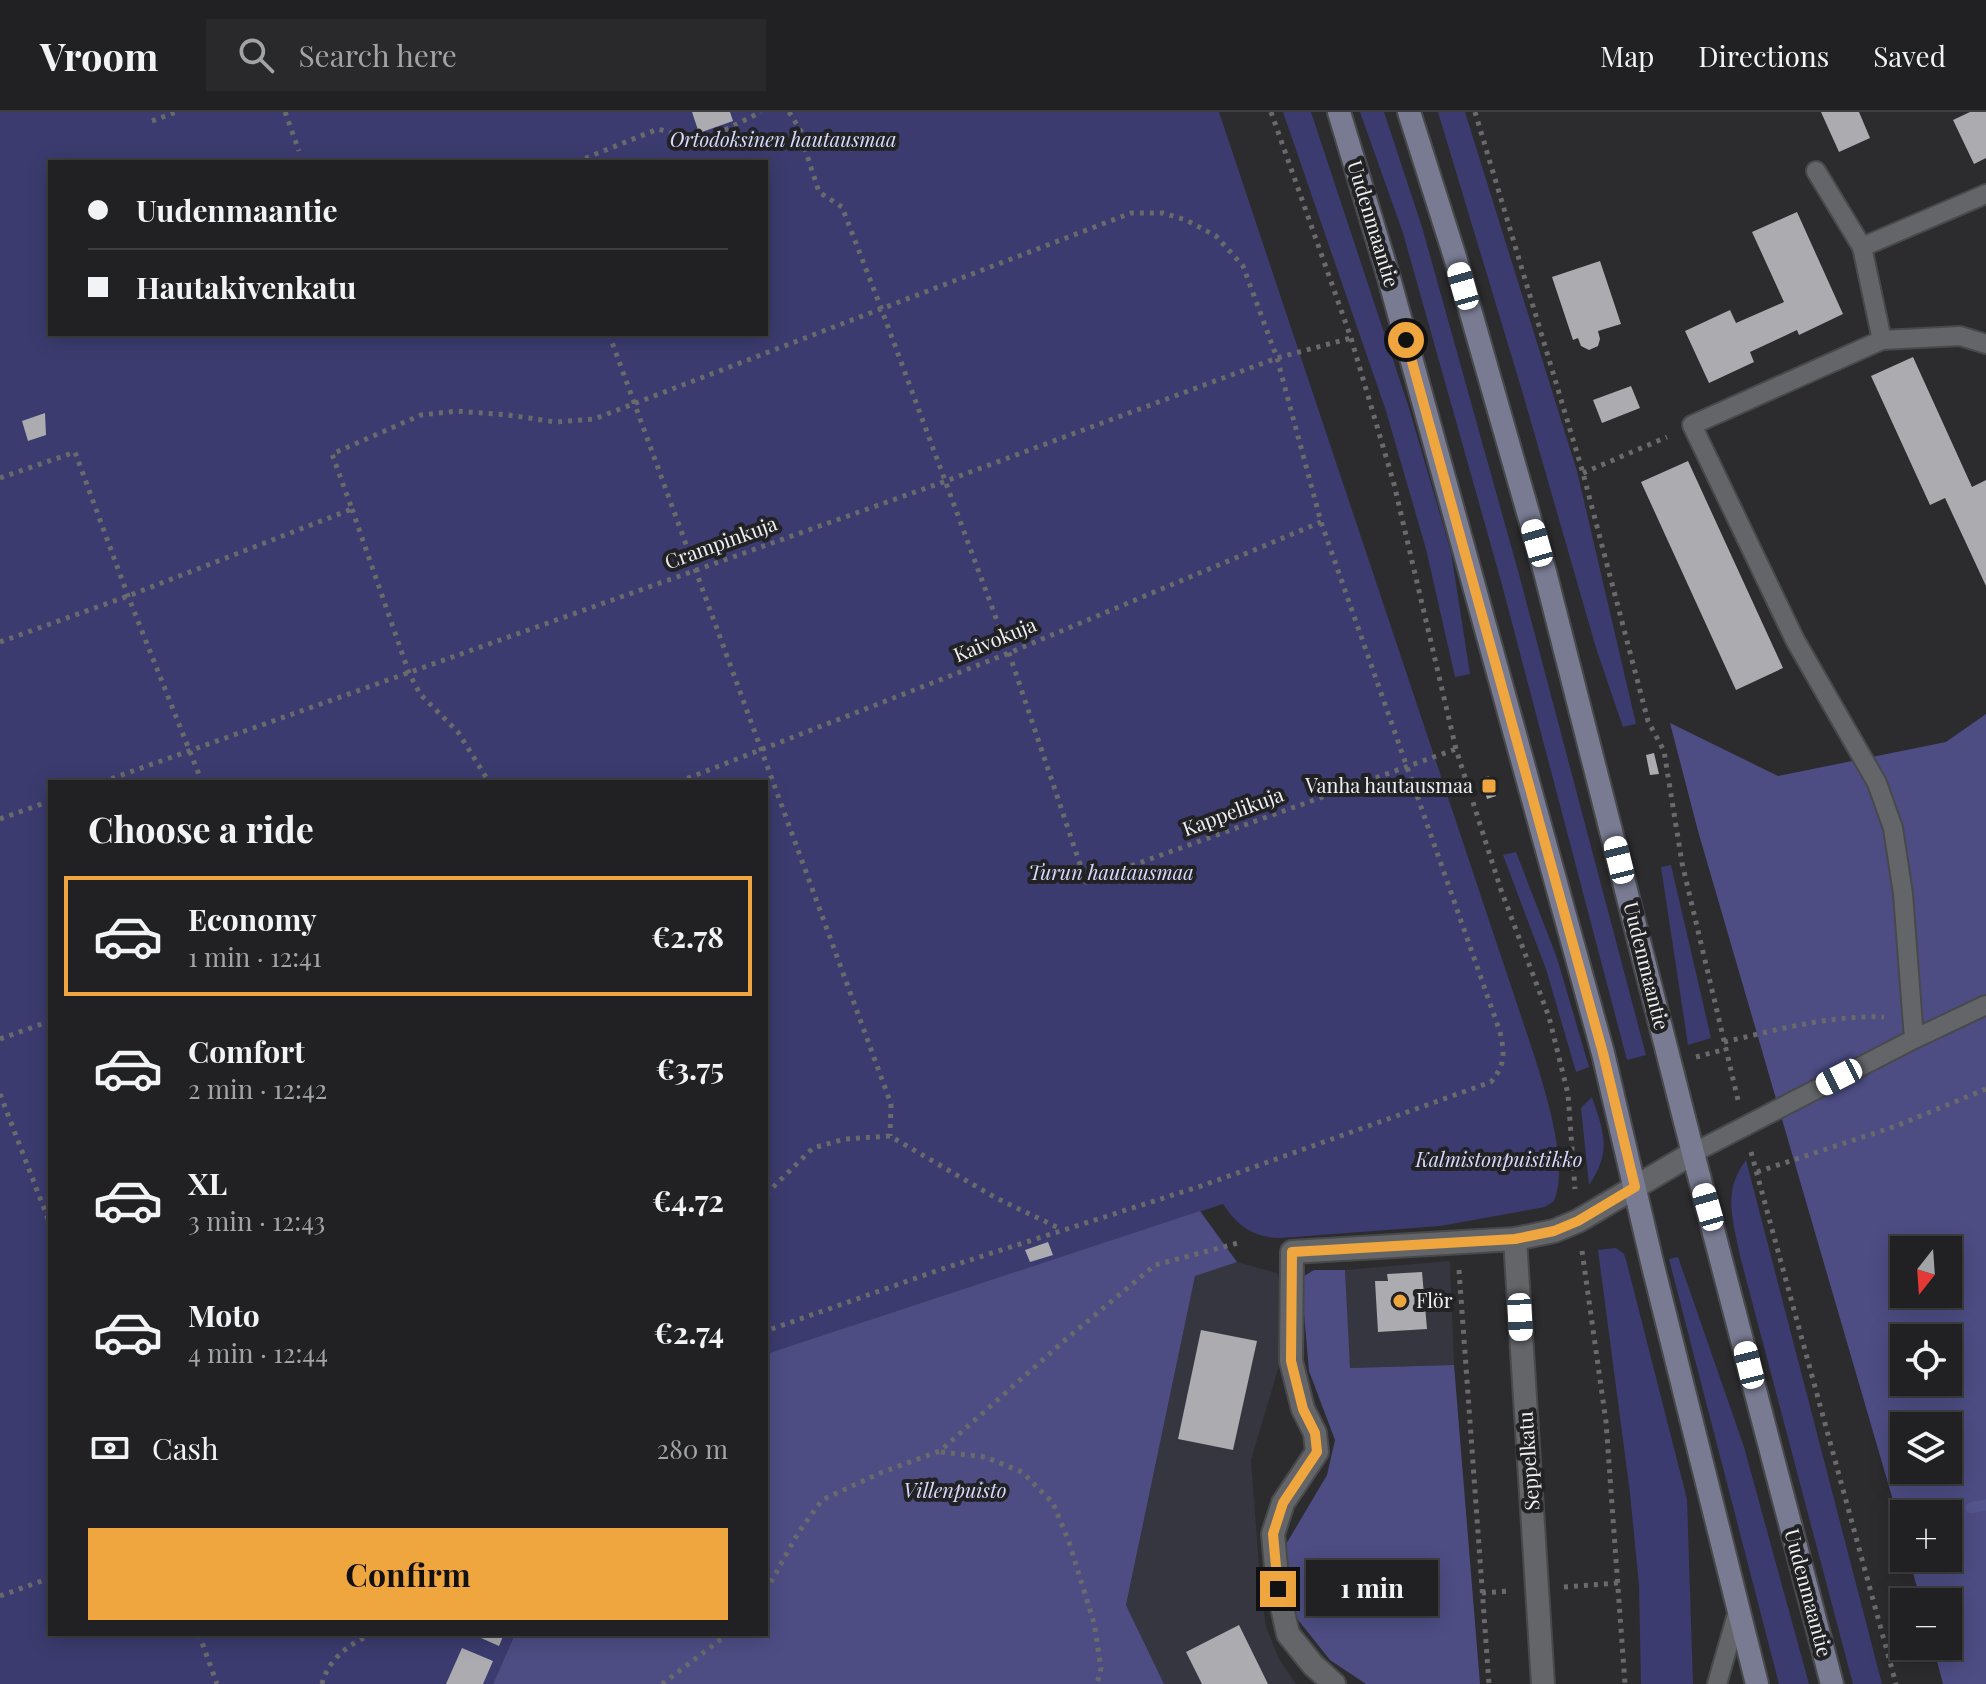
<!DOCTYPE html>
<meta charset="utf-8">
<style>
:root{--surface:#212123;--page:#29292b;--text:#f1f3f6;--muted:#a2a3a6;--line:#3e3e41;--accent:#f0a63e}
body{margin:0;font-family:"Playfair Display",serif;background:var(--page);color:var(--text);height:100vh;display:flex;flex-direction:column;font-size:30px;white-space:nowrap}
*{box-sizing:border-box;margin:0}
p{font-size:26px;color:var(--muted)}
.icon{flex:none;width:44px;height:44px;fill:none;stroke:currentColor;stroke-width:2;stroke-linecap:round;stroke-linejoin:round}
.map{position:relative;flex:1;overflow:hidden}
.panel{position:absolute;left:48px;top:668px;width:720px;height:856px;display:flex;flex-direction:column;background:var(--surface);border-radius:0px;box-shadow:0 4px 20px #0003,0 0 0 2px var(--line)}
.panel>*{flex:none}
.guide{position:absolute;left:48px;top:48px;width:720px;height:176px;border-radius:0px;box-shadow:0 4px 20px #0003,0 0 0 2px var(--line);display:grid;align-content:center;height:176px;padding:0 40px;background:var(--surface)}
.needle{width:52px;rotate:197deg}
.tools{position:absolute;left:1890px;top:1124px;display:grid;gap:16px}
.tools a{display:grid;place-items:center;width:72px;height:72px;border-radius:0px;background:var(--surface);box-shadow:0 4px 20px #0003,0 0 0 2px var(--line);font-size:40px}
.end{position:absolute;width:36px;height:36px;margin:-18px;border:10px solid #f0a63e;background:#111;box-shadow:0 0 0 4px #111}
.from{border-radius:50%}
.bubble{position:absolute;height:56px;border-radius:0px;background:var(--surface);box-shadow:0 4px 20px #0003,0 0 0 2px var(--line);font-size:26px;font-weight:700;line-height:56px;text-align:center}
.car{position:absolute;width:24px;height:48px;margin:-24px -12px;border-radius:10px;box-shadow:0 0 6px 2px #0007;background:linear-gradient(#fff 24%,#345 0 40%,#fff 0 76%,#345 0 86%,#fff 0)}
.guide b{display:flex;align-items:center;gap:28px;height:76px;font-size:30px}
.guide b+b{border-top:2px solid var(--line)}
.guide i{width:20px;height:20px;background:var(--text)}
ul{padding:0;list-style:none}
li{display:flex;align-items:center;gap:24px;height:120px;margin:0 16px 12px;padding:0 24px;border:4px solid transparent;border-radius:0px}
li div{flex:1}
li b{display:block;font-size:30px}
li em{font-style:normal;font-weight:700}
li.active{border-color:var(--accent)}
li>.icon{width:72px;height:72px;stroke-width:1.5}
h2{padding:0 40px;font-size:36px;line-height:96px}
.pay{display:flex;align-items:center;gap:20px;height:88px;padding:0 40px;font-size:30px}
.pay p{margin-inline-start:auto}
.cta{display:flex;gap:16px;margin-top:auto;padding:16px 40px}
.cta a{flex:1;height:92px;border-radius:0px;background:var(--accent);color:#111;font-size:32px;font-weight:700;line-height:92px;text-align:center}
header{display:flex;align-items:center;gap:48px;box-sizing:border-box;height:112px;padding:0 40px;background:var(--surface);border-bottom:2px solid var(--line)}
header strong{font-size:38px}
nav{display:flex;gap:44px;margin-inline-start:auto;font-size:28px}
.search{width:560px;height:72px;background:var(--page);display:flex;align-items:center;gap:20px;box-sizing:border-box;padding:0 28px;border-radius:0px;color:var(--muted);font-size:30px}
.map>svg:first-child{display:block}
.built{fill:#35363f}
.green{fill:#3b3b6f;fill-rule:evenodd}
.forest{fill:#4d4d84;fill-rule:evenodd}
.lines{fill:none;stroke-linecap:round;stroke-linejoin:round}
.stream{stroke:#54558c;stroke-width:11}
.building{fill:#ababb0}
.service-casing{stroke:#48494b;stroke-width:22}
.minor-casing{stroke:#48494b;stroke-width:26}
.secondary-casing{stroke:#48494b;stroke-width:26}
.path{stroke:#6a6a6d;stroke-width:5;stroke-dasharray:4 6;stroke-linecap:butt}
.service{stroke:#646569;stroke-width:18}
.minor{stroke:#646569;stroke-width:22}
.secondary{stroke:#797b92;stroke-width:22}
.route{stroke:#f0a63e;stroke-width:10}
.poi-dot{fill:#f0a63e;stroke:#222225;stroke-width:3}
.labels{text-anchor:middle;stroke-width:8;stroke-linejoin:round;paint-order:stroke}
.park-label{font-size:20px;font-style:italic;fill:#d8dafd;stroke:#222225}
.street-label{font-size:20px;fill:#eeeff1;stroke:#222225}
.poi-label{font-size:20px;fill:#eeeff1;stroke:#222225;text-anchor:end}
</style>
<header>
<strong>Vroom</strong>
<div class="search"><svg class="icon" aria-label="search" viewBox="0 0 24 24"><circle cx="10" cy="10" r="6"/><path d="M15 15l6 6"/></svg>Search here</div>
<nav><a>Map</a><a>Directions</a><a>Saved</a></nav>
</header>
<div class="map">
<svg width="1986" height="1572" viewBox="0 0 1986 1572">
<rect width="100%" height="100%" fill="#2c2c2f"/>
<path class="built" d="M1450,1149l4,104 -105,3 -4,-98z
M1237,1150l40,11 5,18 1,61 -32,108 10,133 5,34 13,32 17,25h-132l-38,-79 69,-330z"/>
<path class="green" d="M0,0h1219l316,946c11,36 34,107 19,143l-9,6 -105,19 -160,12c-28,-1 -42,-12 -57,-34l-457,150v-572h-716v852h465l-22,50h-493zM50,50h716v172h-716z
M1283,0h28l98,296 42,144 19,122 -15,3 -29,-128 -40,-138z
M1360,0h24l38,115 98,351 126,477 -19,5 -126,-479 -98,-348z
M1438,0h27l112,359 59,253 -13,3 -27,-79 -73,-254z
M1516,740l41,106 32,109 -13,5 -30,-103 -43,-114z
M1671,753l40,173 -23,7 -27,-178z
M1592,985c12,36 20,54 -3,88l-8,-77z
M1746,1048l136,524h-29l-113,-428c-7,-36 -18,-64 6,-96z
M1616,1136l8,6 2,6 61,239 6,185h-52l-2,-99 -9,-92 -32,-243z
M1678,1145l66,190 65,237h-30l-110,-425z"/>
<path class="forest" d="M1986,602v970h-43l-10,-38h15v-44h-27l-12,-44h39v-44h-44v24l-206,-707 -28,-108 108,53 168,-34zM1904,1138h44v44h-44zM1904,1226h44v44h-44zM1904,1314h44v44h-44z
M1200,1099l37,51 -42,14 -69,329 38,79h-671l22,-50h251v-280z
M1314,1158h31l5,98 104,-3 26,319h-114l-36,-24 -35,-44 -13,-65 45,-76 8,-35 -26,-69 -8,-93z"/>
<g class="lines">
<path class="stream" d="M1971,1396l15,-3"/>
</g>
<path class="building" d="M692,0h38l3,9 -34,12z
M1821,0h38l11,26 -31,14z
M1970,0h16v46l-12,6 -21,-44z
M1797,100l46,102 -44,21 -2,-5 -47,22 4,10 -45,21 -24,-52 45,-21 6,13 48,-21 -32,-70z
M1600,149l21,63 -23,7 2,8 -2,7 -9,4 -8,-4 -3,-8 -5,2 -21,-63z
M1913,245l59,130 14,-7v106l-41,-88 -15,7 -59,-129z
M1631,274l9,22 -38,15 -9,-23z
M45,301l1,22 -18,6 -6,-20z
M1688,349l95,207 -47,22 -95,-208z
M1654,641l5,21 -9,1 -4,-20z
M1489,664l7,20 -9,3 -6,-21z
M1048,1130l5,13 -23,7 -5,-12z
M1422,1160l5,57 -49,3 -3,-51h13l-1,-7z
M1201,1218l56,11 -24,109 -55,-11z
M1239,1513l29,59h-66l-16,-32z
M472,1522h32l-5,12z
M462,1536l31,13 -10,23h-37z"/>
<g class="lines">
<g class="service-casing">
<path id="service" d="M1816,59l46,76 20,93
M1862,135l124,-53
M1914,927l-11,-145 -10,-66 -16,-45 -82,-143 -103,-215 190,-85 78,-4 26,8
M1693,1041l221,-114 72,-34
M1717,1572l21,-73"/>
</g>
<g class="minor-casing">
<path id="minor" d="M1515,1127l28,445
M1334,1572l-21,-19 -25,-31 -10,-45 -5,-55 10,-31 34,-51 -2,-19 -12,-24 -12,-48 1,-109 223,-13 39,-8 24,-10 115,-68"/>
</g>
<g class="secondary-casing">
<path id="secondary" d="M1339,0l50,166 214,775 49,209 105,422
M1409,0l46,145 90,315 148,581 139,531"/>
</g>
<path class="path" d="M285,0l14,39
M789,0l15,24v10l15,46 23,15 39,101 128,345 77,229 370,-133
M1271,0l80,226 43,146 62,265 45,141 48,127 19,77 7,95
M1475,0l108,361 65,248 16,30 18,112 56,237
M152,9l24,-9
M576,50l82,-33 43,13 60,-30
M609,222l282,770 -1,32
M1583,361l84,-36
M0,366l75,-26 53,144 74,186
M352,397l57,164 11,21 38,38 31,50
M0,530l128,-46 224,-87 -20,-55 89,-39 36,-4 51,4 48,7 38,-3 537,-206h32l23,7 30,16 27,30 34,92 44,164 179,510c5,22 5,33 -9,50l-290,104 -262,84 -173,61
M102,670l844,-301 331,-123 74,-20
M678,670l331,-129 312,-131
M0,707l50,-18
M0,927l50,-18
M1724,930c53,-12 105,-27 160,-25
M1696,945l30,-8
M0,982l50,130
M1751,1040l145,532
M1757,1060l139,-46 90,-37
M766,1082l47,-46 32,-9 45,-3 106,62 65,31
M1582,1139l24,171 19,262
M1459,1158l30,414
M941,1340l44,5 37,15 31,31 16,39 25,81 7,45 -4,16
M1564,1475l54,-4
M766,1479l32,-58 24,-33 58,-27 60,-22 125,-111 90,-75 83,-22
M1482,1481l28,-2
M0,1484l50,-18
M199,1522l18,50
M322,1572c6,-25 28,-41 51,-50
M662,1572l66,-50"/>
<use href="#service" class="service"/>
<use href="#minor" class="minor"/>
<use href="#secondary" class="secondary"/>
</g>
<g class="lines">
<path class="route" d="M1278,1477l-5,-55 10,-31 34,-51 -2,-19 -12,-24 -12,-48 1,-109 223,-13 39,-8 24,-10 57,-34 -32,-134 -197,-713"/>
</g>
<g class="poi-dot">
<rect x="1481" y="666" width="16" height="16" rx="4"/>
<circle cx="1400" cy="1189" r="8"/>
</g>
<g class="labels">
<g class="park-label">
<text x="783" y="35">Ortodoksinen hautausmaa</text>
<text x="1111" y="768">Turun hautausmaa</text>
<text x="1499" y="1055">Kalmistonpuistikko</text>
<text x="955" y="1386">Villenpuisto</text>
</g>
<g class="street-label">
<text transform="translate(1373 112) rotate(73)" y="7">Uudenmaantie</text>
<text transform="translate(721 431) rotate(-20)" y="7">Crampinkuja</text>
<text transform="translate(995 528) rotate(-22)" y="7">Kaivokuja</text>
<text transform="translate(1233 700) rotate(-20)" y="7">Kappelikuja</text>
<text transform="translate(1646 854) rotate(76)" y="7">Uudenmaantie</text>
<text transform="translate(1529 1349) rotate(-94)" y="7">Seppelkatu</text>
<text transform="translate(1808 1481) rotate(75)" y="7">Uudenmaantie</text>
</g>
<g class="poi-label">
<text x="1473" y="681">Vanha hautausmaa</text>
<text x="1416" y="1196" text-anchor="start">Flör</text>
</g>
</g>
</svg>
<div class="tools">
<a><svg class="needle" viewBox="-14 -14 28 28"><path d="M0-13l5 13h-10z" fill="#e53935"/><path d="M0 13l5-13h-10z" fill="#a2a3a6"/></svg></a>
<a><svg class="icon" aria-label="locate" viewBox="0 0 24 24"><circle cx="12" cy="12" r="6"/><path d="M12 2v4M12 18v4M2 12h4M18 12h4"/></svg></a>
<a><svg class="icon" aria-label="layers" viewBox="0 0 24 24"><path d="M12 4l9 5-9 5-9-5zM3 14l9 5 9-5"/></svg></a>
<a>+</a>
<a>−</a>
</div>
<i class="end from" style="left:1406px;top:228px"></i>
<i class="end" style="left:1278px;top:1477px"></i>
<div class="bubble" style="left:1306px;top:1448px;width:132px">1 min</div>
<i class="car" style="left:1463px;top:174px;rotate:344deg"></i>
<i class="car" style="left:1537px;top:431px;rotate:344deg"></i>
<i class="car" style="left:1619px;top:748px;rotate:346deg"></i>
<i class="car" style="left:1839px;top:965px;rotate:243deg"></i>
<i class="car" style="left:1708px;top:1095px;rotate:344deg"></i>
<i class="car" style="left:1520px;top:1205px;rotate:177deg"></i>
<i class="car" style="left:1749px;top:1253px;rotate:346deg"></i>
<div class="guide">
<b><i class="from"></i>Uudenmaantie</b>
<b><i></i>Hautakivenkatu</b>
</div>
<section class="panel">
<h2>Choose a ride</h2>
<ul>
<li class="active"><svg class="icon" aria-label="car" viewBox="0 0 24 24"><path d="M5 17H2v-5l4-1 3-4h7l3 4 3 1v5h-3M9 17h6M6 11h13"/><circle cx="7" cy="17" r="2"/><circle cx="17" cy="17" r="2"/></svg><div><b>Economy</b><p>1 min · 12:41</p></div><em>€2.78</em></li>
<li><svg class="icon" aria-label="car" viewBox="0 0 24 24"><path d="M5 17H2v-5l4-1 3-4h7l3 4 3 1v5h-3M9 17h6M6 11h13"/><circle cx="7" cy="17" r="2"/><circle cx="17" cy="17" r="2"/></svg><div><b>Comfort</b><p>2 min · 12:42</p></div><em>€3.75</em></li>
<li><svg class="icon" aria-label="car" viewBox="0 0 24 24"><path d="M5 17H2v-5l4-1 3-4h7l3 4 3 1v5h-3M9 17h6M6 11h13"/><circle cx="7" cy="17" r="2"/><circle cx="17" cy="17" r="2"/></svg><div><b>XL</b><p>3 min · 12:43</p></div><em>€4.72</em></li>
<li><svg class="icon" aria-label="car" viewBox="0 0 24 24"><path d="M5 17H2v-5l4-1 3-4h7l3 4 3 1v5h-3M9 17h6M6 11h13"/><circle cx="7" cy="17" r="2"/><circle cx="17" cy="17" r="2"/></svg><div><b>Moto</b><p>4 min · 12:44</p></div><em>€2.74</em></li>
</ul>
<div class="pay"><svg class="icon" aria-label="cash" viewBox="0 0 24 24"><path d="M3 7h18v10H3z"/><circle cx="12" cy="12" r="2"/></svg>Cash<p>280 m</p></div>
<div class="cta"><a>Confirm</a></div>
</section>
</div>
